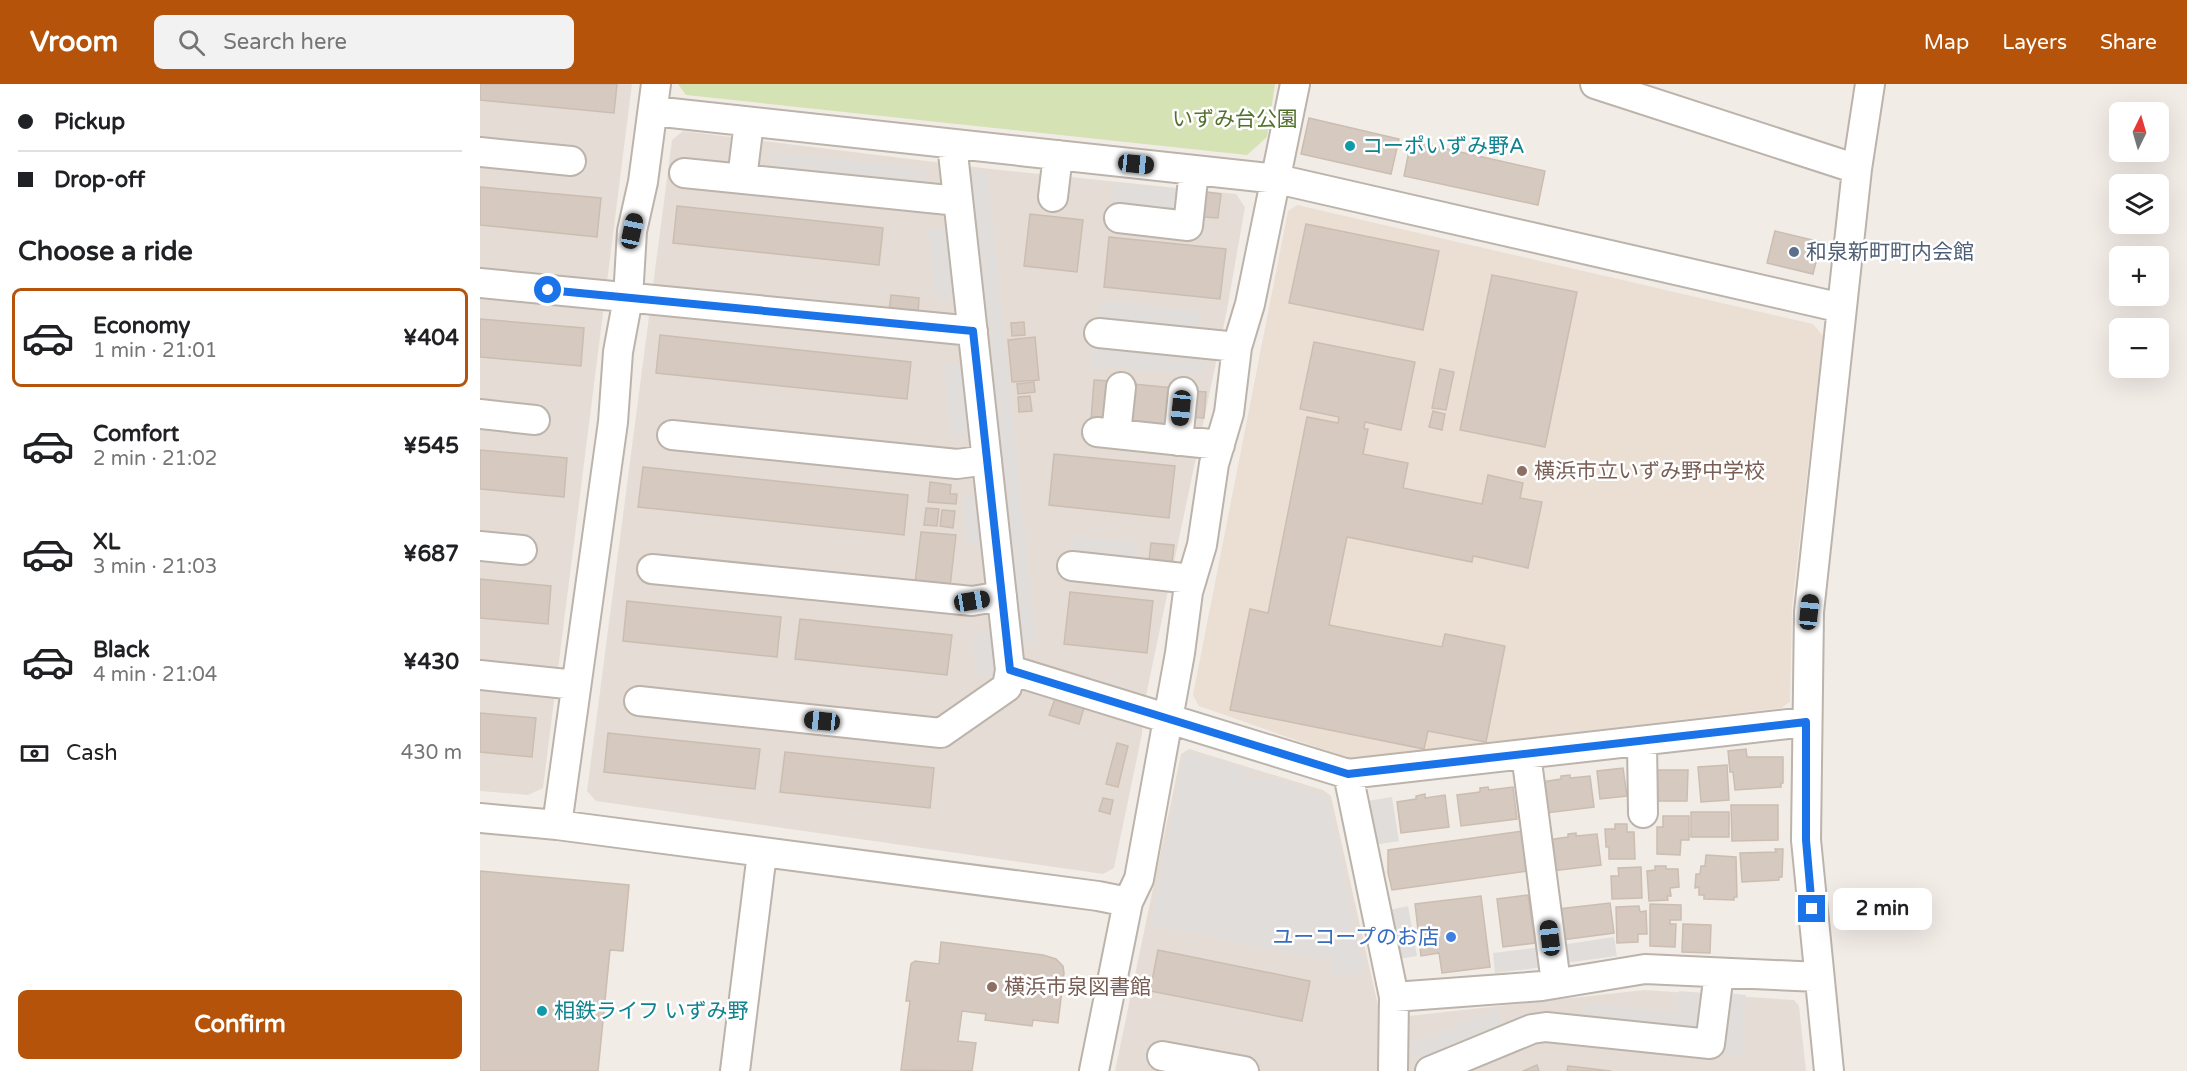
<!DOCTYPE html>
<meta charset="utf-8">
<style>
:root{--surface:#fff;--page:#f2f2f2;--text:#202124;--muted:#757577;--line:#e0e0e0;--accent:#b45309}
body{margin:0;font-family:"Varela Round","Noto Sans JP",sans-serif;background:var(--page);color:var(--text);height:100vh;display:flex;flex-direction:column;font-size:22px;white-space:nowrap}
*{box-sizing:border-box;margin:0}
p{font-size:20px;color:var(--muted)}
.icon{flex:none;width:33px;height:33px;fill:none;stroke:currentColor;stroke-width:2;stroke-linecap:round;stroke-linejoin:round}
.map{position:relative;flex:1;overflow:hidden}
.sheet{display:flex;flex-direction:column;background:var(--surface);width:480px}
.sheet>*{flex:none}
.banner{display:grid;align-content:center;height:132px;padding:0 18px;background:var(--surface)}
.needle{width:39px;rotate:5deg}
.tools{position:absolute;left:1629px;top:18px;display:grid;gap:12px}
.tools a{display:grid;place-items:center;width:60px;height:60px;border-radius:9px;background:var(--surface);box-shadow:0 6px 24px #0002;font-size:30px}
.end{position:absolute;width:27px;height:27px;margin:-14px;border:8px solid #1a73e8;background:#fff;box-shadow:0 0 0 3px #fff}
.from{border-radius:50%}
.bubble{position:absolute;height:42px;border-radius:9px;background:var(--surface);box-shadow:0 6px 24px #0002;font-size:20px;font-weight:700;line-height:42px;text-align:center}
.car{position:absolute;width:18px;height:36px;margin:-18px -9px;border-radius:8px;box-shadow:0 0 4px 2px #0007;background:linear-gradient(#222 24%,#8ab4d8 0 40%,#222 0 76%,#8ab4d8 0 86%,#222 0)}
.banner b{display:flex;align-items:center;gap:21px;height:57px;font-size:22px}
.banner b+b{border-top:2px solid var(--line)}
.banner i{width:15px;height:15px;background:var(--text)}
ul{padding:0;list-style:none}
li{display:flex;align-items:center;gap:18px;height:99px;margin:0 12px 9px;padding:0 6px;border:3px solid transparent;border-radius:9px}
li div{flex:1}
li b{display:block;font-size:22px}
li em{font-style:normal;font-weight:700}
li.active{border-color:var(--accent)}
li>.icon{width:54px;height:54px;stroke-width:1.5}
h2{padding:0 18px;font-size:27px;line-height:72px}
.pay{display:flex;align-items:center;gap:15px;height:66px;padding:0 18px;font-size:22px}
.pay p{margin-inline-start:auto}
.cta{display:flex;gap:12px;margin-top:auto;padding:12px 18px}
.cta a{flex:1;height:69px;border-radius:9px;background:var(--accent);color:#fff;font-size:24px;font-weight:700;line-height:69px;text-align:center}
header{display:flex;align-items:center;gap:36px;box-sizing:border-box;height:84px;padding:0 30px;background:var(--accent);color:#fff}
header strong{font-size:28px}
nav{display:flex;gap:33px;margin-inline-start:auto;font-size:21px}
.search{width:420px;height:54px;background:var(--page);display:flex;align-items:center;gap:15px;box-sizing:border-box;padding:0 21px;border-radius:9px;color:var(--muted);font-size:22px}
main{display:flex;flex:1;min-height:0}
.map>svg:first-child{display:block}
.residential{fill:#e5ddd5}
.education{fill:#eadfd2}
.green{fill:#d5e2b3}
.parking{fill:#e0dddb}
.building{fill:#d5c9c0;stroke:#ccbdb1;stroke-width:1.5}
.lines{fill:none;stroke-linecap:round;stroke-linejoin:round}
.minor-casing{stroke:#bcb3aa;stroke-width:32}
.minor{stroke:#fff;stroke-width:28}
.route{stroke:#1a73e8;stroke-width:8}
.culture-dot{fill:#0f9aa8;stroke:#fff;stroke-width:2}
.service-dot{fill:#5c6f8a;stroke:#fff;stroke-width:2}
.education-dot{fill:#8d6e63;stroke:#fff;stroke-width:2}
.shop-dot{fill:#3f7fe0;stroke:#fff;stroke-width:2}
.labels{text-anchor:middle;stroke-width:5;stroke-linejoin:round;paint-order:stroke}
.park-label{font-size:21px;fill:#53702f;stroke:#fff}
.culture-label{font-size:21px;fill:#0d838f;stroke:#fff;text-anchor:start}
.service-label{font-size:21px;fill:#4e5e75;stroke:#fff;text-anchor:start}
.education-label{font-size:21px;fill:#785e54;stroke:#fff;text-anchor:start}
.shop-label{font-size:21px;fill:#366cbe;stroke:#fff;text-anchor:end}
</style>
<header>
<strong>Vroom</strong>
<div class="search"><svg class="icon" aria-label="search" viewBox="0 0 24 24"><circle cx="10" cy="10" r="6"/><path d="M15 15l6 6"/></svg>Search here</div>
<nav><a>Map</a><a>Layers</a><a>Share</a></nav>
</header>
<main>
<section class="sheet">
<div class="banner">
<b><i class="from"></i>Pickup</b>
<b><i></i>Drop-off</b>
</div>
<h2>Choose a ride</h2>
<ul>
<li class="active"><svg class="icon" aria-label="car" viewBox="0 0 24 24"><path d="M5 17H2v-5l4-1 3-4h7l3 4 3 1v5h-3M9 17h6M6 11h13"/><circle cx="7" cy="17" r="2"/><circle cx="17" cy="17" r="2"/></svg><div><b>Economy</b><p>1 min · 21:01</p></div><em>¥404</em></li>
<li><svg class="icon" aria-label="car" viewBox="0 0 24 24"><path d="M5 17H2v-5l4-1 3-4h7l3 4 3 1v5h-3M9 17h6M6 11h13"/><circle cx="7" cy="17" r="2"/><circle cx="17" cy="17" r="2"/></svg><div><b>Comfort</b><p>2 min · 21:02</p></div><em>¥545</em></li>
<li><svg class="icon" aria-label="car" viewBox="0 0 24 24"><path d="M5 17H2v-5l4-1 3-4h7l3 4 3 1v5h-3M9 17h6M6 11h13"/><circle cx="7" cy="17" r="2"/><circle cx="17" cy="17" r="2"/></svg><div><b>XL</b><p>3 min · 21:03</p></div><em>¥687</em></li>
<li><svg class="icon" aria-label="car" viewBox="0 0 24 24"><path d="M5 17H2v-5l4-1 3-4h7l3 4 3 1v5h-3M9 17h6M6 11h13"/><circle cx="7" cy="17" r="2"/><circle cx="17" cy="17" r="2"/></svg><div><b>Black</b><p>4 min · 21:04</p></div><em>¥430</em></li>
</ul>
<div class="pay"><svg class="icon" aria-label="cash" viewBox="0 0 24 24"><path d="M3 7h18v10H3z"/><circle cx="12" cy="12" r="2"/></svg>Cash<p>430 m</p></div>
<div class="cta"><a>Confirm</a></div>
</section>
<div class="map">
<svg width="1707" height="987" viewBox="0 0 1707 987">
<rect width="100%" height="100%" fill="#f2ece7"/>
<path class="residential" d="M0,0h152l-89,704 -15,7 -48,-4z
M203,47l308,38 245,25 9,13 -18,103 -84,400 -1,24 -28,134 -11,6 -507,-73 -9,-10 85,-651z
M709,665l134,41 8,6 50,223 263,-29 150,10 5,6 7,65h-691l66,-317z"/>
<path class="education" d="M817,121l516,119 10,12 -31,270 -2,96 -9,6 -431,51 -151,-53 -6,-11 95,-484z"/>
<path class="green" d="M198,0h597l-8,53 -20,18 -561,-60z"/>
<path class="parking" d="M292,68l154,16 -2,20 -154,-16z
M507,87l49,471 -19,2 -49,-471z
M634,99l62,6 -1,19 -63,-6z
M469,144l7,70 -21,3 -7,-71z
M619,217l100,10 -2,21 -100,-9z
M612,259l112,11 -2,22 -112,-11z
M483,279l7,71 -19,2 -7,-71z
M497,410l5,54 -15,-5 -5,-48z
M591,452l65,7 -2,19 -65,-6z
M511,547l5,44 -19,2 -5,-43z
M707,668l59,18 -2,7 16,4 2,-5 61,19 4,5 37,171 -30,6 -5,-20h-14l-165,-33 34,-169z
M912,713l7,44 -26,4 -6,-44z
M928,822l9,50 -19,3 -9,-49z
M1134,853l3,19 -53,7 -3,-18z
M1061,863l3,20 -49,6 -2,-20z
M1199,907l25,2 -5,42 -24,-3z
M1246,909l20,2 -5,60 -20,-2z
M1107,919l88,9 -2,18 -88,-9z
M1017,926l7,18 -87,35 -8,-18z"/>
<path class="building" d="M0,0h137l-3,29 -134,-13z
M829,34l90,21 -8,35 -90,-20z
M931,57l134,30 -7,34 -134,-29z
M0,103l121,11 -4,39 -117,-12z
M726,108l15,2 -3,24 -15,-1z
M197,122l206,22 -4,37 -206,-22z
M550,130l53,6 -6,52 -53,-6z
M826,140l133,27 -16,79 -134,-27z
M1295,147l46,11 -8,32 -46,-11z
M629,153l117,12 -6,50 -116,-12z
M1012,191l85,17 -32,155 -85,-17z
M411,211l28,3 -1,16 -29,-3z
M0,235l104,9 -3,38 -101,-9z
M544,238l1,13 -13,1 -1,-13z
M180,251l251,27 -4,37 -251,-26z
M555,253l4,43 -27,2 -4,-42z
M834,258l101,20 -14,68 -36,-8 -1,7h4l-5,25 45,9 -5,25 79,16 6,-29 35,8 -3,15 22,4 -14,66 -55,-12 -1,6 -125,-25 -18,88 113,22 3,-13 60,12 -19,96 -58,-11 -4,18 -194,-39 20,-101 18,4 39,-196 31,6 1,-6 -39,-8z
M960,285l14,3 -8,38 -14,-2z
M614,296l17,1 -4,41 -16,-2z
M554,298l1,10 -17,2 -1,-10z
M653,300l41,4 -4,38 -40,-4z
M714,307l12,1 -2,26 -12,-1z
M550,312l2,15 -13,1 -1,-15z
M953,327l12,3 -3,16 -13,-3z
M0,366l87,8 -3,39 -84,-8z
M574,370l121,12 -6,52 -120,-13z
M163,383l265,28 -4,40 -266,-28z
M450,398l21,3 -1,9h7l-1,10 -28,-2z
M446,424l13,1 -2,17 -13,-1z
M462,426l13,1 -2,17 -13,-2z
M441,448l35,3 -6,52 -35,-4z
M671,459l23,2 -2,18 -23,-3z
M0,495l71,7 -3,38 -68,-6z
M590,508l83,9 -6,52 -83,-9z
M147,517l154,16 -4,40 -154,-16z
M320,535l152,16 -5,40 -152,-16z
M575,615l29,9 -5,16 -30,-9z
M0,629l56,5 -4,39 -52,-5z
M128,649l152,16 -5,40 -151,-17z
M637,659l11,3 -10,41 -12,-3z
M1266,665l1,8h36v26h-2v4l-46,3 -2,-18h-3l-2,-21z
M305,668l149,16 -4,40 -150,-16z
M1247,681l2,35 -28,2 -3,-35z
M1143,684l4,28 -27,3 -3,-28z
M1177,686h31l-1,31h-30z
M1090,691v3l20,-2 4,31 -48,6 -4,-31 19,-3v-3z
M1008,703l1,3 24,-3 4,32 -56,7 -4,-31 23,-3v-4z
M945,710v4l20,-3 4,32 -48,6 -4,-31 19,-3v-3z
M623,714l10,2 -3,14 -11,-3z
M1251,721h47v35l-46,1z
M1211,728h38v25h-38z
M1183,732h26v24h-8l-1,15 -23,-1v-27h6z
M1135,740h12v8h7l1,27h-26v-12h-3l-1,-18h10z
M1042,747l6,40 -136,19 -4,-17v-23z
M1096,749v3l21,-2 4,31 -49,6 -4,-31 20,-3v-3z
M1295,765h8l-1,28h-3v3l-37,2 -2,-29 36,-1z
M1226,771l30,2 1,40h-3v3l-30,-1v-4h-5v-8l-4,1 1,-14h4l1,-8h4z
M1175,782h11v3h12l1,18 -9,1 1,8h-4l1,4 -19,1 -2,-30 8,-1z
M1161,783l1,31 -30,1 -1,-23h8l-1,-8z
M0,787l149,14 -6,66 -13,-1 -12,121h-118z
M1048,811l7,48 -32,4 -6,-48z
M1001,812l9,71 -48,6 -3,-20 -18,3 -6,-52z
M1130,819l4,30 -52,7 -4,-31z
M1170,820l31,1v15h-11v4h6l-1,23 -25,-1z
M1159,822l1,6 6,-1 1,23h-9v8l-21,1 -1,-36z
M1203,840l28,1 -1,28 -28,-1z
M461,858l102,13 13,4 7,7 1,7 -6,50 -25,-3 -1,6 -47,-6 1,-6 -24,-3 -4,30 18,2 -4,28 -71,-1 9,-69h-4l5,-37 4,-3 24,3z
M678,866l152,31 -8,40 -152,-30z
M1057,981l2,6h-16z
M1088,982l43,5h-44z"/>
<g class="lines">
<g class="minor-casing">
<path id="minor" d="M1115,0l262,85
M173,27l624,68 565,129
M472,60l58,526 338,104 458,-52
M0,68l91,9
M204,89l274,28
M262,95l7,-57
M573,113l5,-42
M639,134l69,8 6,-56
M0,199l493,48
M619,249l138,14
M0,330l55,6
M617,348l123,13
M636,350l5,-47
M192,351l285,29 30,-4
M698,357l5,-49
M0,462l42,4
M592,482l120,13
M172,485l320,32 30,-5
M0,591l96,10
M159,617l302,32 66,-46 3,-17
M1162,657l1,72
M1046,670l30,229
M868,690l46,223 148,-11 103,-17 174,8
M0,734l77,7 541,71 30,6
M77,741l56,-403 5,-70 10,-54 4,-67 11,-49 13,-98
M682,972l82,15
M255,987l27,-218
M614,987l34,-169 11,-23 41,-226 8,-61 14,-47 12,-81 15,-51 8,-66 13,-43 45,-220
M913,987l1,-74
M950,987l102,-42 14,-2 164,17 9,-71
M1349,987l-23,-231 3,-228 48,-443 13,-85"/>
</g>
<use href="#minor" class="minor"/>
</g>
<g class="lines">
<path class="route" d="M68,206l425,41 37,339 338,104 458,-52v118l6,69"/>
</g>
<g class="culture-dot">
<circle cx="870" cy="62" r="6"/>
<circle cx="62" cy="927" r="6"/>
</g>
<circle class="service-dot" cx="1314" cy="168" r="6"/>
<g class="education-dot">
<circle cx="1042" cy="387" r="6"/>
<circle cx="512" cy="903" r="6"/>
</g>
<circle class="shop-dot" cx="971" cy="853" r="6"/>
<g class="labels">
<g class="park-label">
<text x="755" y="42">いずみ台公園</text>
</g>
<g class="culture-label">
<text x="882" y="69">コーポいずみ野A</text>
<text x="74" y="934">相鉄ライフ いずみ野</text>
</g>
<g class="service-label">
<text x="1326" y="175">和泉新町町内会館</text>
</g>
<g class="education-label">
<text x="1054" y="394">横浜市立いずみ野中学校</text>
<text x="524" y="910">横浜市泉図書館</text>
</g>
<g class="shop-label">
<text x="959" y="860">ユーコープのお店</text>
</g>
</g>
</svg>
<div class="tools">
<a><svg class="needle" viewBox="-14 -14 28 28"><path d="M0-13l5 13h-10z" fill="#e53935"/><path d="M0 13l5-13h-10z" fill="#757577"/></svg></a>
<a><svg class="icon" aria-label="layers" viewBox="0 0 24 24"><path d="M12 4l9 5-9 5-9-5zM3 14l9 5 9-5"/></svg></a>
<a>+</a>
<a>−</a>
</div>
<i class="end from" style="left:68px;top:206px"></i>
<i class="end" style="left:1332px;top:825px"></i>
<div class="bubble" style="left:1353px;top:804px;width:99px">2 min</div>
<i class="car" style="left:656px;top:80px;rotate:96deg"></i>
<i class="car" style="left:152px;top:147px;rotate:12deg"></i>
<i class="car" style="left:701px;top:324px;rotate:186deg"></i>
<i class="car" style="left:492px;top:517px;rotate:81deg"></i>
<i class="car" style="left:1329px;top:528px;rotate:6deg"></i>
<i class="car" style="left:342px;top:637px;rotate:276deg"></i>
<i class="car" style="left:1070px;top:854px;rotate:353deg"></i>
</div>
</main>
